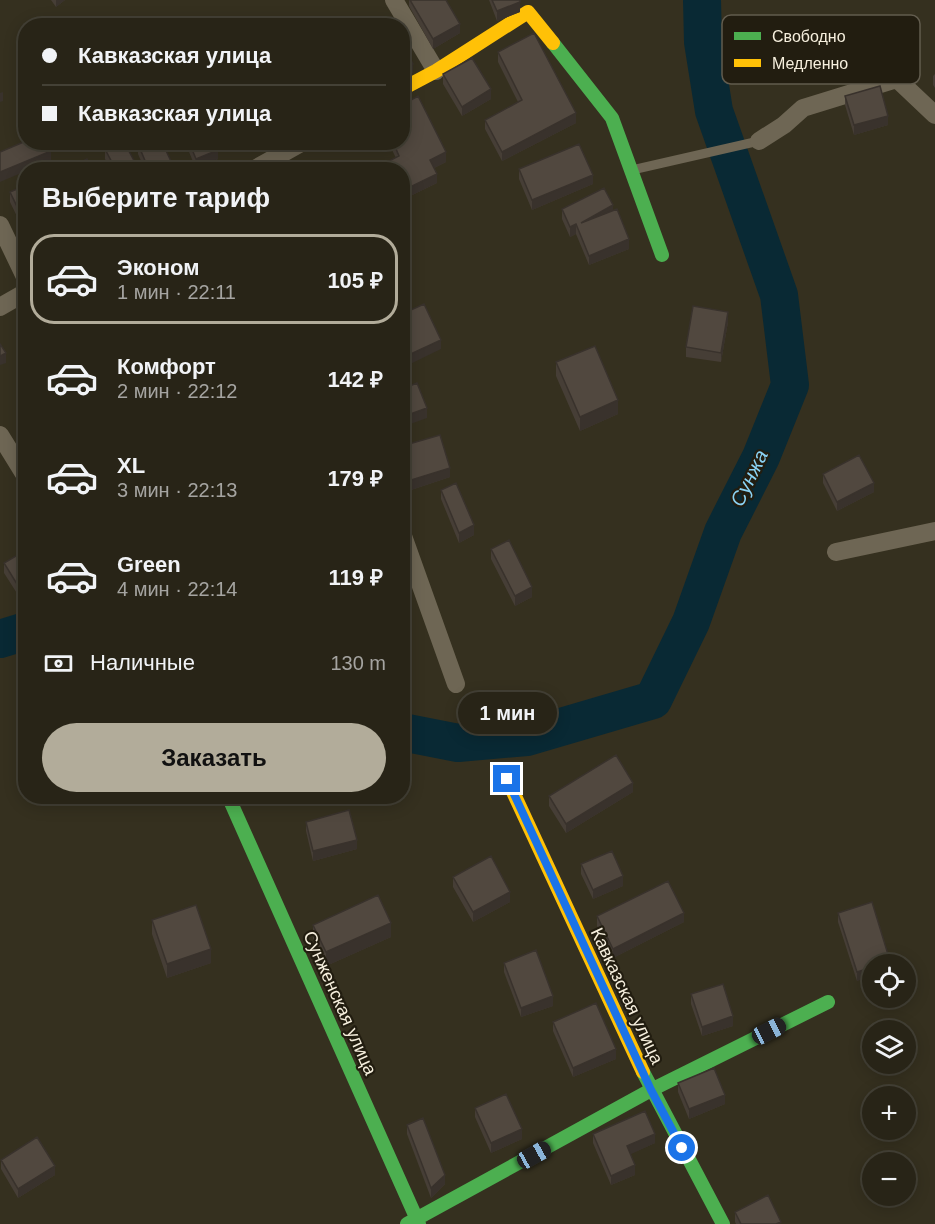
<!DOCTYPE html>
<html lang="ru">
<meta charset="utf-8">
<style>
:root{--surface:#282417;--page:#343024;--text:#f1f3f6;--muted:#a5a4a1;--line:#444136;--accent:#b2ac9a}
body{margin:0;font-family:Arial,sans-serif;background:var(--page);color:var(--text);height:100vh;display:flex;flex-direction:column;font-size:22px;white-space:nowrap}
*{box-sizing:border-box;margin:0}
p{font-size:20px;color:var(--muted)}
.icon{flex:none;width:33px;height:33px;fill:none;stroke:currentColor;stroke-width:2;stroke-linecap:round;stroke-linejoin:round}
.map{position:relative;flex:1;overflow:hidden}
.side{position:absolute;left:18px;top:162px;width:392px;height:642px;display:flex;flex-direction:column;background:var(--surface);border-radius:24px;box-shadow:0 3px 15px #0003,0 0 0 2px var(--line)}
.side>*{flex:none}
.guide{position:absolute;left:18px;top:18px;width:392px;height:132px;border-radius:24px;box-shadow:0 3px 15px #0003,0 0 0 2px var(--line);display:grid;align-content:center;height:132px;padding:0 24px;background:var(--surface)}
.buttons{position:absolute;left:862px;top:954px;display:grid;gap:12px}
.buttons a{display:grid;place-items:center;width:54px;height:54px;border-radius:50%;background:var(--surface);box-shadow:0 3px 15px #0003,0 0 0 2px var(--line);font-size:30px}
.end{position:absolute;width:27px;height:27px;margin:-14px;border:8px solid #1a73e8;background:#fff;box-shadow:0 0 0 3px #fff}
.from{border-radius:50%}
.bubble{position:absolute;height:42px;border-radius:21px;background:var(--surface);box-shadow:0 3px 15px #0003,0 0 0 2px var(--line);font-size:20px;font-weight:600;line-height:42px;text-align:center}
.car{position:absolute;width:18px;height:36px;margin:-18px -9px;border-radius:8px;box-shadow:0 0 4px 2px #0007;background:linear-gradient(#222 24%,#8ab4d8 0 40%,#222 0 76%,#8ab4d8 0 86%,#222 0)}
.guide b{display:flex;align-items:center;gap:21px;height:57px;font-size:22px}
.guide b+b{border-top:2px solid var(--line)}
.guide i{width:15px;height:15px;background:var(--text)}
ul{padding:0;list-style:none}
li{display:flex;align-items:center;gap:18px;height:90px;margin:0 12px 9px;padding:0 12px;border:3px solid transparent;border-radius:24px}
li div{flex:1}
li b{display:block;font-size:22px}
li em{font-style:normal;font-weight:600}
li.selected{border-color:var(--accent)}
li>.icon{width:54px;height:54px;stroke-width:1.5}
h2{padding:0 24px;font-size:27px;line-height:72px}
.pay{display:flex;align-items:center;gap:15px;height:66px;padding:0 24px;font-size:22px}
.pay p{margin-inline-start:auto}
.primary-button{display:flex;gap:12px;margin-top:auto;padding:12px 24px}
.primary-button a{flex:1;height:69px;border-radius:36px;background:var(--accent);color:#111;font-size:24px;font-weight:600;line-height:69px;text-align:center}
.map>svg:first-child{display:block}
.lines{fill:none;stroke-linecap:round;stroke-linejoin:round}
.river{stroke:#092934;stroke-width:38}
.lane{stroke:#6e6654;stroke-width:9}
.street{stroke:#6e6654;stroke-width:18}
.fast{stroke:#4caf50;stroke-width:14}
.slow{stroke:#ffc107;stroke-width:14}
.wall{fill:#463e36}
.shaded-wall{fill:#39322c}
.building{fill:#51483f;stroke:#39322c;stroke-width:1.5}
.route{stroke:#1a73e8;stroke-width:8}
.labels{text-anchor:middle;stroke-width:4.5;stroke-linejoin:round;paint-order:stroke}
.street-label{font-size:18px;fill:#f6efdd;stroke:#221d10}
.water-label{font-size:20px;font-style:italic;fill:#8ad3f5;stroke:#221d10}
.key{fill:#221d10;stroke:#625c4e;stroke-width:1.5}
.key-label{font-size:16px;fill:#f6efdd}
</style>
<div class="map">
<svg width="935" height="1224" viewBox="0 0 935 1224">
<rect width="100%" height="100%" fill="#35301f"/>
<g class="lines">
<path class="river" d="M0,639l26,-8
M402,732l56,11 69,-6 126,-37 38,-78 32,-90 38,-75 29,-72 -11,-90 -65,-184 -11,-69 -1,-42"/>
<path class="lane" d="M632,170l127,-29"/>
<path class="street" d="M394,0l42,71
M759,141l25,-16 19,-17 94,-29 38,36
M253,170l50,-28
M0,225l26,54
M0,307l26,-15
M0,435l26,42
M402,533l54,151
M836,552l99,-21"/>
<path class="fast" d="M553,43l59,75 50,137
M228,796l191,428
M643,1072l80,152
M407,1224l244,-134 177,-88"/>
<path class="slow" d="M402,89l34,-18 92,-59 25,31
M507,779l136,293"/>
</g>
<path class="wall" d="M51,0h14l-9,7z
M409,0h37l14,33 -27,16 -24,-43z
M489,0h31v12l-23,9z
M498,52l78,71 -74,38 -17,-32v-9l33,-18 -20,-40z
M443,74l48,25 -29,17 -19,-32z
M935,74v14l-2,-3v-9z
M845,96l43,29 -34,10 -9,-30z
M185,142h30l3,17 -22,10z
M388,142h14l44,20 -12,6 3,15 -35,17v-30h-21v-5l15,-7z
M138,144l37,26h-30l-7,-16z
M105,149l34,21h-28l-6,-11z
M519,169l74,15 -61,26 -13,-31z
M26,185v50l-16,-33v-10z
M562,209l51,1 16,39 -40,16 -13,-31 -6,3 -8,-18z
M728,322l-7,40 -35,-5v-10z
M556,362l62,52 -38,17 -24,-55z
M402,446l48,31 -42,14 -6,-20z
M823,474l51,18 -37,19 -14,-28z
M441,490l33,45 -15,8 -18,-44z
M491,549l41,48 -17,9 -24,-47z
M26,550v45l-6,3 -16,-25v-10z
M633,792l-67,41 -17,-27v-10z
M165,796h21l-17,8z
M306,822l51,27 -44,12 -7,-30z
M581,864l42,22 -30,13 -12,-25z
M453,877l57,25 -37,20 -20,-35z
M838,913l52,51 -33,17 -19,-59z
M597,916l87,6 -71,36 -16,-32z
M152,920l59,43 -44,15 -15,-44z
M313,925l78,12 -65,29 -13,-27z
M504,963l49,43 -32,11 -17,-45z
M691,994l42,32 -31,10 -11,-32z
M553,1022l63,37 -43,18 -20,-46z
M678,1083l47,21 -36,15 -11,-27z
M475,1108l47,31 -31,14 -16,-36z
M407,1125l38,59 -14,14 -24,-64z
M593,1134l62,9 -25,11 5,21 -24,10 -18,-42z
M1,1160l54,15 -37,23 -17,-29z
M735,1212l46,12h-45l-1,-2z"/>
<path class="shaded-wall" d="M56,0h9l-9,7z
M520,2v10l-23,9v-10z
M460,24v9l-27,16v-10z
M413,64v9l-11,6v-9z
M491,89v10l-29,17v-9z
M3,92v9l-3,1v-9z
M576,113v10l-74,38v-9z
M888,116v9l-34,10v-10z
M218,150v9l-22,10v-10z
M51,151v9l-22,10h-3v1l-26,11v-10z
M446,152v10l-16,8v-10z
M437,174v9l-35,17v-9z
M593,175v9l-61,26v-10z
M613,205v10l-32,8z
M576,224v10l-6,3v-10z
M629,239v10l-40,16v-9z
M728,312v10l-7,40v-9z
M441,340v9l-39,19v-10z
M6,353v10l-6,2v-9z
M618,400v14l-38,17v-14z
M427,408v10l-25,9v-10z
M450,468v9l-42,14v-10z
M874,483v9l-37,19v-9z
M474,525v10l-15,8v-10z
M26,585v10l-6,3v-9z
M532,587v10l-17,9v-10z
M633,783v9l-67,41v-9z
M169,796h17l-17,8z
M239,796h15l-15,5z
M357,840v9l-44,12v-10z
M623,876v10l-30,13v-9z
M510,892v10l-37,20v-10z
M684,913v9l-71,36v-9z
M391,923v14l-65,29v-14z
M211,949v14l-44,15v-14z
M890,961v3h-10z
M873,967v9l-16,5v-9z
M553,996v10l-32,11v-9z
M733,1016v10l-31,10v-9z
M616,1049v10l-43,18v-9z
M725,1095v9l-36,15v-10z
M522,1129v10l-31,14v-10z
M655,1134v9l-28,13v-10z
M635,1165v10l-24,10v-9z
M55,1166v9l-37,23v-9z
M445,1175v9l-14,14v-10z"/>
<path class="building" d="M410,0h36l14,24 -27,15z
M492,0h28v2l-23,9z
M534,33l42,80 -74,39 -17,-32 37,-20 -24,-48z
M402,44l11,20 -11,6z
M472,58l19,31 -29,18 -19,-33z
M880,86l8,30 -34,9 -9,-29z
M418,96l28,56 -16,8 7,14 -35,17v-21h-19l-2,-5 18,-9 -6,-14h9v-37z
M26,141v1h4l1,3 6,-3h10l4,9 -51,21v-20z
M117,142h7l15,28h-23l-11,-21z
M142,142h20l13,28h-26l-11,-26z
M189,142h26l3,8 -22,9z
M579,144l14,31 -61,25 -13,-31z
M87,159l5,11h-24v-2z
M26,185v40l-16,-33z
M604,188l9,17 -32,18 36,-14 12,30 -40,17 -13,-32 -6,3 -8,-18z
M424,304l17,36 -39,18v-44z
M693,306l35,6 -7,41 -35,-6z
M0,344l6,9 -6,3z
M595,346l23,54 -38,17 -24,-55z
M417,383l10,25 -25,9v-28z
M440,435l10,33 -42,13 -6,-19v-16z
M859,455l15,28 -37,19 -14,-28z
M456,483l18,42 -15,8 -18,-43z
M509,540l23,47 -17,9 -24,-47z
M26,550v35l-6,4 -16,-26z
M616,755l17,28 -67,41 -17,-28z
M349,810l8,30 -44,11 -7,-29z
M612,851l11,25 -30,14 -12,-26z
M491,856l19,36 -37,20 -20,-35z
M668,881l16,32 -71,36 -16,-33z
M378,895l13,28 -65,29 -13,-27z
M872,902l18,59 -10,3h-7v3l-16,5 -19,-59z
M196,905l15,44 -44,15 -15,-44z
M536,950l17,46 -32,12 -17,-45z
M723,984l10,32 -31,11 -11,-33z
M596,1003l20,46 -43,19 -20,-46z
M714,1068l11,27 -36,14 -11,-26z
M506,1094l16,35 -31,14 -16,-35z
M645,1111l10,23 -28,12 8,19 -24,11 -18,-42z
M423,1118l22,57 -14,13 -24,-63z
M37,1137l18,29 -37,23 -17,-29z
M768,1195l13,27 -5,2h-35l-6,-12z"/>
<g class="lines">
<path class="route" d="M507,779l144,311 31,58"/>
</g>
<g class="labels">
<g class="street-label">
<text transform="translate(627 996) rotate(65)" y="6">Кавказская улица</text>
<text transform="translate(340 1003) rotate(66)" y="6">Сунженская улица</text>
</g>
<g class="water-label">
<text transform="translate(749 478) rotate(-64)" y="7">Сунжа</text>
</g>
</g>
<rect x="722" y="15" width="198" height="69" rx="9" class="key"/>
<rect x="734" y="32" width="27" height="8" fill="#4caf50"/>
<rect x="734" y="59" width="27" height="8" fill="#ffc107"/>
<g class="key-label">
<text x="772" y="42">Свободно</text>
<text x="772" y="69">Медленно</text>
</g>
</svg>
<div class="buttons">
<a><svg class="icon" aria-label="locate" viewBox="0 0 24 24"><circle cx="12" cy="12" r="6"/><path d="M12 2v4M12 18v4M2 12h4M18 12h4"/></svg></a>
<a><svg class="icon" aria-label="layers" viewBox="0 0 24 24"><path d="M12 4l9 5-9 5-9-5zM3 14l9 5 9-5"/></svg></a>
<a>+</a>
<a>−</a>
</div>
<i class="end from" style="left:682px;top:1148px"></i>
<i class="end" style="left:507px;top:779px"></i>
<div class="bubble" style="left:458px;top:692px;width:99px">1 мин</div>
<i class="car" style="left:769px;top:1031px;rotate:63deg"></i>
<i class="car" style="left:534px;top:1155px;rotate:61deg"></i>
<div class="guide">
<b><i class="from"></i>Кавказская улица</b>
<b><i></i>Кавказская улица</b>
</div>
<section class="side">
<h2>Выберите тариф</h2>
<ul>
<li class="selected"><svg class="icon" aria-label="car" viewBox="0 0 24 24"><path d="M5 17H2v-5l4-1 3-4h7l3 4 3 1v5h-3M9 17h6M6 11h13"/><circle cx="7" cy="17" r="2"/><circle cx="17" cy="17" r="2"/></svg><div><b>Эконом</b><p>1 мин · 22:11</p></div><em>105 ₽</em></li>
<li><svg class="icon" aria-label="car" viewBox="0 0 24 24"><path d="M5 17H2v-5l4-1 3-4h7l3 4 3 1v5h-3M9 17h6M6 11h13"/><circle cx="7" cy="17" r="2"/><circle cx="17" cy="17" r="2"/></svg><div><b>Комфорт</b><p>2 мин · 22:12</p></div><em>142 ₽</em></li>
<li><svg class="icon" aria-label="car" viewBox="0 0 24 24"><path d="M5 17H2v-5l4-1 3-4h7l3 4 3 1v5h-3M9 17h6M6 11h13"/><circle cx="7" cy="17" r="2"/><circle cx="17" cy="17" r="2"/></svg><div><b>XL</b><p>3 мин · 22:13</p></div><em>179 ₽</em></li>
<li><svg class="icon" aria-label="car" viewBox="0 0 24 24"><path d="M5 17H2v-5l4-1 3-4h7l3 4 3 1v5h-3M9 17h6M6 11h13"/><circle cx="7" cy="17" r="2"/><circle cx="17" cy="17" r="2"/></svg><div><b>Green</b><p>4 мин · 22:14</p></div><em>119 ₽</em></li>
</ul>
<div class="pay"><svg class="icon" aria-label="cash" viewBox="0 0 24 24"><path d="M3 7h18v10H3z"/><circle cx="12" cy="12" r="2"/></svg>Наличные<p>130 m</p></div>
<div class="primary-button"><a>Заказать</a></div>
</section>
</div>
